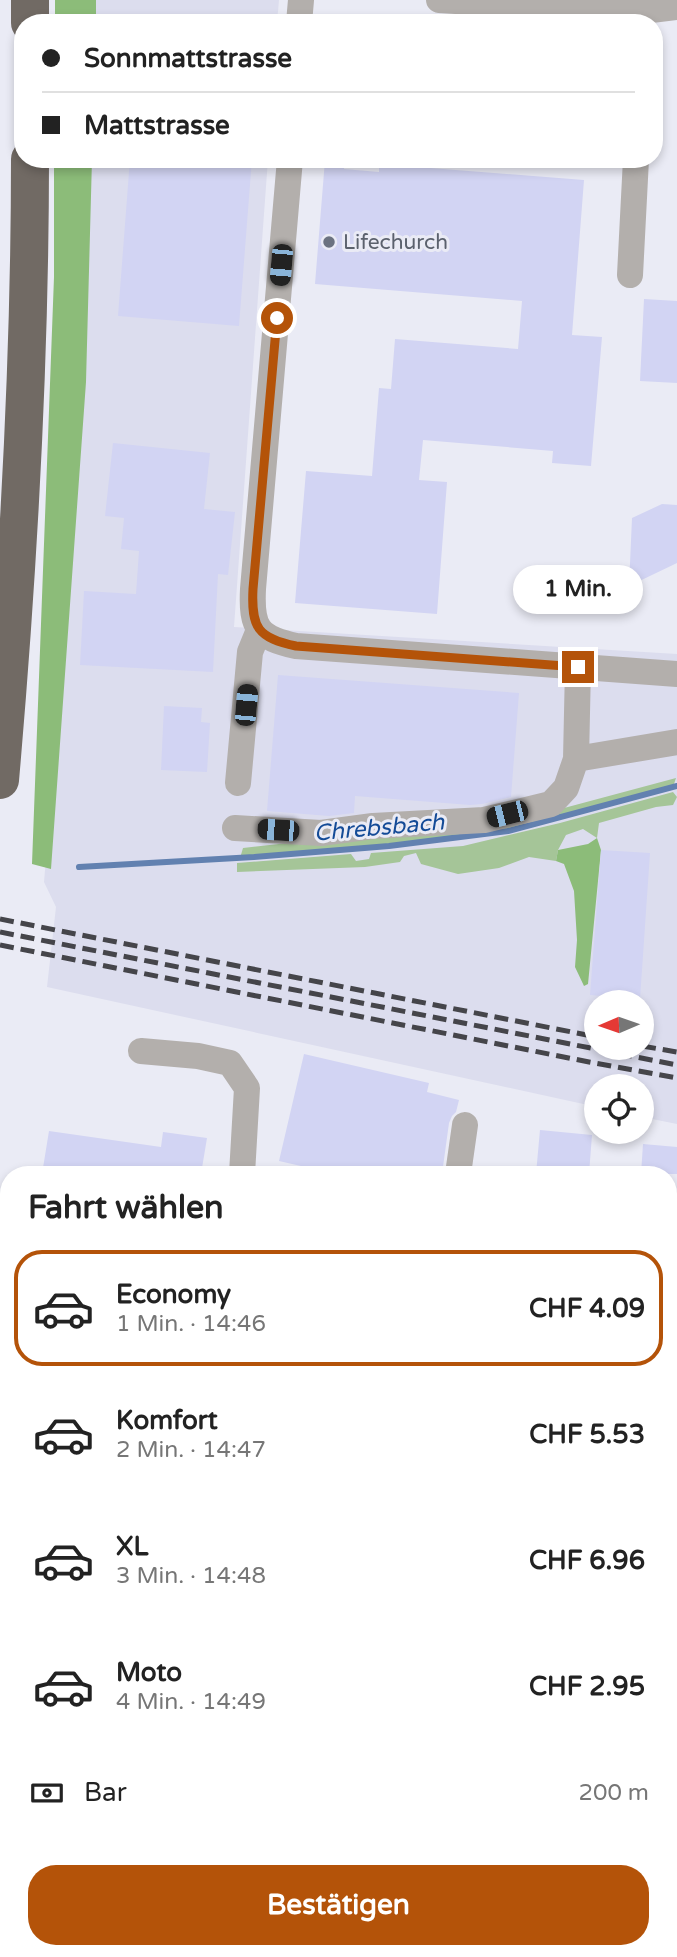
<!DOCTYPE html>
<html lang="de">
<meta charset="utf-8">
<style>
:root{--surface:#fff;--page:#f2f2f2;--text:#222;--muted:#767676;--line:#e0e0e0;--accent:#b45309}
body{margin:0;font-family:"Varela Round",sans-serif;background:var(--page);color:var(--text);height:100vh;display:flex;flex-direction:column;font-size:26px;white-space:nowrap}
*{box-sizing:border-box;margin:0}
p{font-size:23px;color:var(--muted)}
.icon{flex:none;width:38px;height:38px;fill:none;stroke:currentColor;stroke-width:2;stroke-linecap:round;stroke-linejoin:round}
.map{position:relative;flex:1;overflow:hidden}
.panel{position:absolute;left:0px;top:1166px;width:677px;height:793px;display:flex;flex-direction:column;background:var(--surface);border-radius:28px 28px 0 0;box-shadow:0 4px 10px #0003}
.panel>*{flex:none}
.hud{position:absolute;left:14px;top:14px;width:649px;height:154px;border-radius:28px;box-shadow:0 4px 10px #0003;display:grid;align-content:center;height:154px;padding:0 28px;background:var(--surface)}
.needle{width:46px;rotate:268deg}
.tools{position:absolute;left:584px;top:990px;display:grid;gap:14px}
.tools a{display:grid;place-items:center;width:70px;height:70px;border-radius:50%;background:var(--surface);box-shadow:0 4px 10px #0003;font-size:35px}
.end{position:absolute;width:32px;height:32px;margin:-16px;border:9px solid #b45309;background:#fff;box-shadow:0 0 0 4px #fff}
.from{border-radius:50%}
.bubble{position:absolute;height:49px;border-radius:24px;background:var(--surface);box-shadow:0 4px 10px #0003;font-size:23px;font-weight:800;line-height:49px;text-align:center}
.car{position:absolute;width:21px;height:42px;margin:-21px -10px;border-radius:9px;box-shadow:0 0 5px 2px #0007;background:linear-gradient(#222 24%,#8ab4d8 0 40%,#222 0 76%,#8ab4d8 0 86%,#222 0)}
.hud b{display:flex;align-items:center;gap:24px;height:66px;font-size:26px}
.hud b+b{border-top:2px solid var(--line)}
.hud i{width:18px;height:18px;background:var(--text)}
ul{padding:0;list-style:none}
li{display:flex;align-items:center;gap:21px;height:116px;margin:0 14px 10px;padding:0 14px;border:4px solid transparent;border-radius:28px}
li div{flex:1}
li b{display:block;font-size:26px}
li em{font-style:normal;font-weight:800}
li.selected{border-color:var(--accent)}
li>.icon{width:63px;height:63px;stroke-width:1.5}
h2{padding:0 28px;font-size:32px;line-height:84px}
.pay{display:flex;align-items:center;gap:18px;height:77px;padding:0 28px;font-size:26px}
.pay p{margin-inline-start:auto}
.action{display:flex;gap:14px;margin-top:auto;padding:14px 28px}
.action a{flex:1;height:80px;border-radius:28px;background:var(--accent);color:#fff;font-size:28px;font-weight:800;line-height:80px;text-align:center}
.map>svg:first-child{display:block}
.built{fill:#dcddee;fill-rule:evenodd}
.green{fill:#a5c598}
.forest{fill:#8cbc79}
.lines{fill:none;stroke-linecap:round;stroke-linejoin:round}
.stream{stroke:#6281b0;stroke-width:6}
.building{fill:#d2d4f3}
.minor{stroke:#b3afac;stroke-width:26}
.highway{stroke:#716a64;stroke-width:38}
.rail{stroke:#45454a;stroke-width:5;stroke-dasharray:14 7;stroke-linecap:butt}
.route{stroke:#b45309;stroke-width:9}
.worship-dot{fill:#6b7280;stroke:#eaebf5;stroke-width:2.5}
.labels{text-anchor:middle;stroke-width:6;stroke-linejoin:round;paint-order:stroke}
.worship-label{font-size:21px;fill:#5b616d;stroke:#eaebf5;text-anchor:start}
.water-label{font-size:23px;font-style:italic;fill:#144b97;stroke:#eaebf5}
</style>
<div class="map">
<svg width="677" height="1957" viewBox="0 0 677 1957">
<rect width="100%" height="100%" fill="#eaebf5"/>
<path class="built" d="M95,0h184l-2,23h-183z
M89,159h179l-34,468 443,27v470l-35,-7v-30h-45v20l-550,-120 9,-80 -12,-25 30,-344zM597,1003h45v45h-45z
M0,1470l9,1v479h282l1,7h-292z"/>
<path class="green" d="M676,778l-3,9 -4,2 -127,32 -71,15 -122,14 -109,8 3,-10 295,-33z
M673,792l4,5 -4,8 -17,2 -57,16 -2,15 -14,-9 -17,6 -8,15 -2,11 -27,-4 -30,11 -41,6 -37,-10 -5,-11 -12,3 -4,6 -35,5 -128,5v-9l114,-9 5,7 13,-2 2,-6 92,-7 97,-23z"/>
<path class="forest" d="M55,0h41v23h-41z
M54,159h38l-6,223 -35,487 -19,-5 22,-587z
M597,838l4,12 -13,134 -4,2 -9,-19 2,-27 -3,-49 -10,-27 -8,-3 2,-11 30,-6z"/>
<g class="lines">
<path class="stream" d="M79,867l175,-10 135,-11 119,-15 169,-45"/>
</g>
<path class="building" d="M130,159h122l-13,167 -121,-10z
M325,160l20,1 -1,8 35,3v-8l205,16 -12,155 30,2 -11,129 -39,-3 1,-12 -130,-11 -4,40 28,2 -10,132 -142,-11 11,-132 66,5 7,-88 12,1 4,-50 123,10 4,-48 -207,-17z
M644,299l33,2v82l-37,-2z
M113,443l97,10 -6,56 31,3 -7,63 -10,-1 -5,98 -133,-7 4,-74 52,3 3,-43 -18,-2 3,-31 -19,-2z
M662,504l15,1v58l-48,23 3,-68z
M278,675l241,18 -8,104 -29,7 -12,1 -115,-9 -1,17 -25,3 -62,-5z
M164,706l38,2 -1,14 9,1 -3,49 -46,-2z
M601,850l49,3 -10,146 -50,-4z
M304,1054l125,29 -2,9 32,8 -3,12 -4,4 -3,7 -7,51h-106l-57,-13z
M540,1130l52,5 -3,39h-53z
M49,1131l112,16 2,-15 44,6 -6,36h-159z
M643,1144l34,3v27h-36z"/>
<g class="lines">
<path class="minor" d="M439,0l196,12 42,-5
M299,23l2,-23
M290,159l-37,430c-2,39 5,49 43,57l381,28
M630,275l6,-116
M576,759l101,-17
M238,783l12,-131 9,-22
M235,828l86,5 52,-7 111,-6 67,-16 15,-16 10,-29 2,-92
M141,1051l57,5 32,7 17,25 -5,86
M458,1174l7,-49
M668,1287h9
M0,1449l9,1
M668,1574l9,-19
M487,1950v7
M67,1957l1,-7
M416,1957l5,-7"/>
<path class="highway" d="M30,0v23
M0,780c18,-206 30,-414 30,-621"/>
<path class="rail" d="M0,919l597,118
M0,932l677,133
M0,945l589,117 88,16
M642,1046l35,6"/>
</g>
<g class="lines">
<path class="route" d="M277,318l-24,271c-2,39 5,49 43,57l282,21"/>
</g>
<circle class="worship-dot" cx="329" cy="242" r="7"/>
<g class="labels">
<g class="worship-label">
<text x="343" y="249">Lifechurch</text>
</g>
<g class="water-label">
<text transform="translate(379 827) rotate(-5)" y="8">Chrebsbach</text>
</g>
</g>
</svg>
<div class="tools">
<a><svg class="needle" viewBox="-14 -14 28 28"><path d="M0-13l5 13h-10z" fill="#e53935"/><path d="M0 13l5-13h-10z" fill="#767676"/></svg></a>
<a><svg class="icon" aria-label="locate" viewBox="0 0 24 24"><circle cx="12" cy="12" r="6"/><path d="M12 2v4M12 18v4M2 12h4M18 12h4"/></svg></a>
</div>
<i class="end from" style="left:277px;top:318px"></i>
<i class="end" style="left:578px;top:667px"></i>
<div class="bubble" style="left:513px;top:565px;width:130px">1 Min.</div>
<i class="car" style="left:281px;top:265px;rotate:185deg"></i>
<i class="car" style="left:246px;top:705px;rotate:5deg"></i>
<i class="car" style="left:507px;top:814px;rotate:256deg"></i>
<i class="car" style="left:278px;top:830px;rotate:274deg"></i>
<div class="hud">
<b><i class="from"></i>Sonnmattstrasse</b>
<b><i></i>Mattstrasse</b>
</div>
<section class="panel">
<h2>Fahrt wählen</h2>
<ul>
<li class="selected"><svg class="icon" aria-label="car" viewBox="0 0 24 24"><path d="M5 17H2v-5l4-1 3-4h7l3 4 3 1v5h-3M9 17h6M6 11h13"/><circle cx="7" cy="17" r="2"/><circle cx="17" cy="17" r="2"/></svg><div><b>Economy</b><p>1 Min. · 14:46</p></div><em>CHF 4.09</em></li>
<li><svg class="icon" aria-label="car" viewBox="0 0 24 24"><path d="M5 17H2v-5l4-1 3-4h7l3 4 3 1v5h-3M9 17h6M6 11h13"/><circle cx="7" cy="17" r="2"/><circle cx="17" cy="17" r="2"/></svg><div><b>Komfort</b><p>2 Min. · 14:47</p></div><em>CHF 5.53</em></li>
<li><svg class="icon" aria-label="car" viewBox="0 0 24 24"><path d="M5 17H2v-5l4-1 3-4h7l3 4 3 1v5h-3M9 17h6M6 11h13"/><circle cx="7" cy="17" r="2"/><circle cx="17" cy="17" r="2"/></svg><div><b>XL</b><p>3 Min. · 14:48</p></div><em>CHF 6.96</em></li>
<li><svg class="icon" aria-label="car" viewBox="0 0 24 24"><path d="M5 17H2v-5l4-1 3-4h7l3 4 3 1v5h-3M9 17h6M6 11h13"/><circle cx="7" cy="17" r="2"/><circle cx="17" cy="17" r="2"/></svg><div><b>Moto</b><p>4 Min. · 14:49</p></div><em>CHF 2.95</em></li>
</ul>
<div class="pay"><svg class="icon" aria-label="cash" viewBox="0 0 24 24"><path d="M3 7h18v10H3z"/><circle cx="12" cy="12" r="2"/></svg>Bar<p>200 m</p></div>
<div class="action"><a>Bestätigen</a></div>
</section>
</div>
